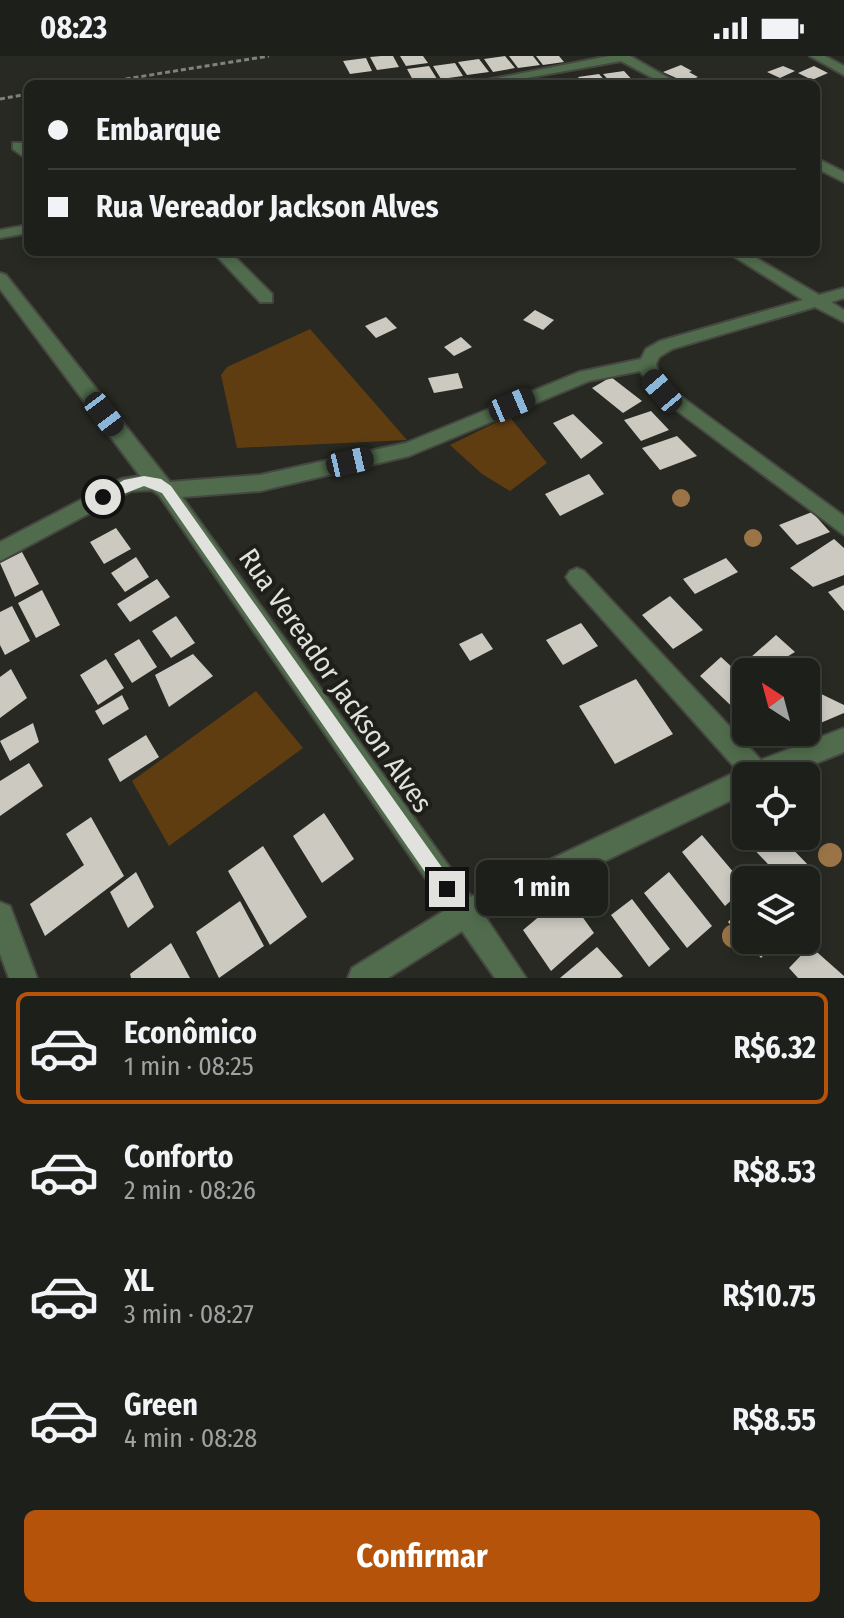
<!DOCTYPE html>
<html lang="pt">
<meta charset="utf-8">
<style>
:root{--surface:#1d1f1a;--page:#252723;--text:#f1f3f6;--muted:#a0a2a2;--line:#3b3d39;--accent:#b45309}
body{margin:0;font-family:"Fira Sans Condensed",sans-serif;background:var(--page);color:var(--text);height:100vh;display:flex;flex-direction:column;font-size:30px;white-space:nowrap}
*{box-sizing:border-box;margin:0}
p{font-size:26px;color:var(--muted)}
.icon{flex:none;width:44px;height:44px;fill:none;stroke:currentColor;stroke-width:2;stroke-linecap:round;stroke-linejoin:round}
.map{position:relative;height:922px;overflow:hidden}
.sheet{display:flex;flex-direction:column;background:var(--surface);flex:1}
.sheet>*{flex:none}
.hud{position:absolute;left:24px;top:24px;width:796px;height:176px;border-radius:12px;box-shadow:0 4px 12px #0003,0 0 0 2px var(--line);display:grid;align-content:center;height:176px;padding:0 24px;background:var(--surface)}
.needle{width:52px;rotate:324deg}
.tools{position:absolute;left:732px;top:602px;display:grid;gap:16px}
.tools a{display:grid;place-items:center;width:88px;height:88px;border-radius:12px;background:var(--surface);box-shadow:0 4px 12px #0003,0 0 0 2px var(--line);font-size:40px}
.end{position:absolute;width:36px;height:36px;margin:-18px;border:10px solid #e1e2de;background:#111;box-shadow:0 0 0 4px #111}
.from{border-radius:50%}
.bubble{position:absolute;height:56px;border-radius:12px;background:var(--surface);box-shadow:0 4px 12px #0003,0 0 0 2px var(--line);font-size:26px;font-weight:700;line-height:56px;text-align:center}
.car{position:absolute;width:24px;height:48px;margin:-24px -12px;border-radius:10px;box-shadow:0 0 6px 2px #0007;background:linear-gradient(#222 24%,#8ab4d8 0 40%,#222 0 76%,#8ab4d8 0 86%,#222 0)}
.hud b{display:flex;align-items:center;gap:28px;height:76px;font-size:30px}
.hud b+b{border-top:2px solid var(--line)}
.hud i{width:20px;height:20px;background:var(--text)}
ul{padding:14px 0 0;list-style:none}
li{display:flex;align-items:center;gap:24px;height:112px;margin:0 16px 12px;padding:0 8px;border:4px solid transparent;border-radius:12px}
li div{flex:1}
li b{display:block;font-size:30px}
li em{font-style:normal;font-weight:700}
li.active{border-color:var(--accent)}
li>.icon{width:72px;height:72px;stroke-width:1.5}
.primary-button{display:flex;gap:16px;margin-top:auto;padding:16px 24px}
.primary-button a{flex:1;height:92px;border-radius:12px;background:var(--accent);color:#fff;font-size:32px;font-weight:700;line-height:92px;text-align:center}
.status{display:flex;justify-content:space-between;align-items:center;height:56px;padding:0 40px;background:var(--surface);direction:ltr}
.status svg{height:22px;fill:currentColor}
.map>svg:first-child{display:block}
.green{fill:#603d11}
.building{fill:#ccc9c1}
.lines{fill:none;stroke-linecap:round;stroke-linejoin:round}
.minor-casing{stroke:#454740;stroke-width:4}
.path{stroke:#80827c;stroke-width:3;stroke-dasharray:5 3;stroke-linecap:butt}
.minor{fill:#516c4d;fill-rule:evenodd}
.tree{fill:#9a7446}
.route{fill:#e1e2de}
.labels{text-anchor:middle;stroke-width:8;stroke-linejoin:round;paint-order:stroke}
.street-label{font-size:28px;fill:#e1e2de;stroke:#1e1f19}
</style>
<div class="status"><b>08:23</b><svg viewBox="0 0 49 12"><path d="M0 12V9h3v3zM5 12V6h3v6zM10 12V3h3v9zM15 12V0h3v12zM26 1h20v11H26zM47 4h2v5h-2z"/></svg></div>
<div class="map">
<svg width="844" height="922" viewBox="0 0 844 922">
<rect width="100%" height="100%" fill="#272922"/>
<path class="green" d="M310,273l97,111 -170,8 -16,-73 6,-8z
M509,360l38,47 -37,28 -28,-17 -32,-29z
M256,635l47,57 -134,98 -37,-65z"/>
<path class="building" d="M381,0h12l6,11 -22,3 -7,-13z
M400,0h23l5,7 -22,3z
M505,0l10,12 -22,4 -9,-13z
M509,0h24l7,9 -22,3z
M536,0h23l5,6 -21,3z
M366,2l6,13 -22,3 -7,-13z
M479,3l10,13 -22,3 -9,-13z
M455,7l8,13 -22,3 -8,-13z
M681,9l11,6 -3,1 9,5 -13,5 -22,-10z
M429,10l8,13 -23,3 -7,-13z
M783,10l12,5 -15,7 -13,-6z
M814,10l14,7 -16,7 -14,-7z
M624,15l12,13h-24l-9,-10z
M599,18l9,10h-25l-5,-7z
M535,254l19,10 -11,10 -20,-10z
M386,261l11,11 -21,10 -11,-12z
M461,281l11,10 -18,9 -10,-9z
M458,317l5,15 -29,5 -6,-15z
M611,321l31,24 -19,12 -31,-25z
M651,355l18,19 -28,11 -17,-21z
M573,358l30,29 -22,16 -28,-36z
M677,380l20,20 -37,14 -18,-22z
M589,418l15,20 -44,22 -15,-22z
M812,456l18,20 -33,13 -18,-20z
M116,472l15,21 -27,15 -14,-22z
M834,483l10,9v27l-31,12 -23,-19z
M22,496l17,32 -24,13 -15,-34z
M136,501l13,20 -24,15 -14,-19z
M726,502l12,14 -43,22 -12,-15z
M157,523l13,18 -40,25 -13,-18z
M844,529v26l-16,-19z
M42,534l18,35 -24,13 -18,-35z
M670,540l33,34 -30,19 -31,-34z
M12,550l18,35 -25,14 -5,-10v-33z
M176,560l19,27 -24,15 -19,-27z
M581,567l17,23 -35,19 -17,-25z
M482,577l11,16 -23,12 -11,-17z
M776,579l19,17 -10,6 13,14h-42l4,-5 -10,-9z
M139,583l18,28 -25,16 -18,-29z
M193,598l20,22 -44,31 -14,-32z
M721,601l25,23v40l-46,-44z
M106,603l18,29 -26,17 -18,-30z
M11,613l16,29 -27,20v-41z
M636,623l37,55 -58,30 -36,-58z
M806,625l9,10 29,14v8l-33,14 -5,-4z
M122,639l7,14 -26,16 -8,-14z
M33,667l6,19 -29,19 -10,-20z
M146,679l13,22 -39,25 -12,-23z
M29,707l14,23 -43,30v-35z
M324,757l30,46 -32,24 -29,-47z
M91,761l33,59 -79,60 -15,-32 54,-39 -18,-31z
M702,779l44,52 -21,19 -43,-54z
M758,780h22l32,33 -10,11h-19l-34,-36z
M263,790l44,71 -37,28 -42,-74z
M136,816l18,35 -26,21 -18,-36z
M669,816l43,54 -25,22 -43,-55z
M566,838l28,39 -43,38 -28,-41z
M632,843l38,50 -21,18 -38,-52z
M240,845l24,45 -45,32 -23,-46z
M746,847v37h31l-16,18 -33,-36z
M171,887l19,35h-59l-1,-4z
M810,890l34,30v2h-46l-9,-10z
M597,891l26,29 -3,2h-60z"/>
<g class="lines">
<g class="minor-casing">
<path id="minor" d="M609,0h21l49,28h-15l-43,-23 -128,23h-26z
M810,0h15l19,10v9z
M13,87h10l5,6v11l-15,-11z
M816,102l28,14v10l-28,-14z
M28,169v8l-28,5v-8z
M213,196h17l42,42v8h-12z
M727,196h19l73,43 25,-7v10l-13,4 13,8v12l-29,-15 -143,42 -13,8 -3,7 3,12 9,11 176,129v19l-188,-140 -16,-24 -51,10 -180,75 -149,35 -78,6 289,400 267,-126 -168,-188 -4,-6 4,-6 7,-3 7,3 177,189 83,-32v24l-60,24h-38v17l-260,125 40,60h-31l-33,-47 -74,47h-40l4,-10 95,-59 -288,-414 -7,-5 -21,1 -131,70v-19l121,-63 19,-3 -140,-187v-16l6,2 164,207 90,-7 146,-32 173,-71 62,-13 5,-10 14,-8 143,-41z
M0,846l10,4 27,72h-28l-9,-24z"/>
</g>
<path class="path" d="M94,28l175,-28
M0,43l28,-5"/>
<use href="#minor" class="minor"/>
</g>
<g class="tree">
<circle cx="681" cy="442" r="9"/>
<circle cx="753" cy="482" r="9"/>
<circle cx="830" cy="799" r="12"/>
<circle cx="734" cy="880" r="12"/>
</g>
<path class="route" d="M144,420l17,3 10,7 282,397v12h-12l-279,-402 -18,-7 -41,16 -7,-5 28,-17z"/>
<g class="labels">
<g class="street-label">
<text transform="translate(336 624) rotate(55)" y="10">Rua Vereador Jackson Alves</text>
</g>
</g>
</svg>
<div class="tools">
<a><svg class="needle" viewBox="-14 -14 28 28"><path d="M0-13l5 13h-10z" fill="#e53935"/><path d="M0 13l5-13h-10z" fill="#a0a2a2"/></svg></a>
<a><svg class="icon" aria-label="locate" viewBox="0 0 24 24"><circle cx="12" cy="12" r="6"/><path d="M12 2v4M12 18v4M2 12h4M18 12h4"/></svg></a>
<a><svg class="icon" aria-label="layers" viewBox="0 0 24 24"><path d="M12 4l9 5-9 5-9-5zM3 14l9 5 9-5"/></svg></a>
</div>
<i class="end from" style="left:103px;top:441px"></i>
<i class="end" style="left:447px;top:833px"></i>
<div class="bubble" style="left:476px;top:804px;width:132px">1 min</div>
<i class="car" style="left:662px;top:335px;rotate:320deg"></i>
<i class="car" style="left:512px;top:349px;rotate:67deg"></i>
<i class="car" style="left:104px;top:358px;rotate:143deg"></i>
<i class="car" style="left:350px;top:406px;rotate:77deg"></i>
<div class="hud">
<b><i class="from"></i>Embarque</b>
<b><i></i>Rua Vereador Jackson Alves</b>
</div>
</div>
<section class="sheet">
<ul>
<li class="active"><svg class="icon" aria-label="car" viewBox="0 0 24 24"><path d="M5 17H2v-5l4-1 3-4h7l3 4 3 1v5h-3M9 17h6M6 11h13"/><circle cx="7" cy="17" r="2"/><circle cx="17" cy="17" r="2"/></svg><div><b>Econômico</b><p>1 min · 08:25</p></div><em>R$6.32</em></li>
<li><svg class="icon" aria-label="car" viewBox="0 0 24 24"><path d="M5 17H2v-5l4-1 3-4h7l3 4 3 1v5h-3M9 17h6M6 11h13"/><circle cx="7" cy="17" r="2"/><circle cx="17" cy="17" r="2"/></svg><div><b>Conforto</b><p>2 min · 08:26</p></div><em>R$8.53</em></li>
<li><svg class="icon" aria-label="car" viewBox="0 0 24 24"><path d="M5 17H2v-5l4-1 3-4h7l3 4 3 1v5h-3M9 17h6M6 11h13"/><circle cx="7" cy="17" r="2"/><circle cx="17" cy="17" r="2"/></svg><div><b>XL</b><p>3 min · 08:27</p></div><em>R$10.75</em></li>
<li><svg class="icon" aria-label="car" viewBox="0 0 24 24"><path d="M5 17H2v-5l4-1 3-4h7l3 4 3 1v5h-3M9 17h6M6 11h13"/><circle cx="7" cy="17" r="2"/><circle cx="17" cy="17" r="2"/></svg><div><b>Green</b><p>4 min · 08:28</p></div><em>R$8.55</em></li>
</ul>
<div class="primary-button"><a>Confirmar</a></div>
</section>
